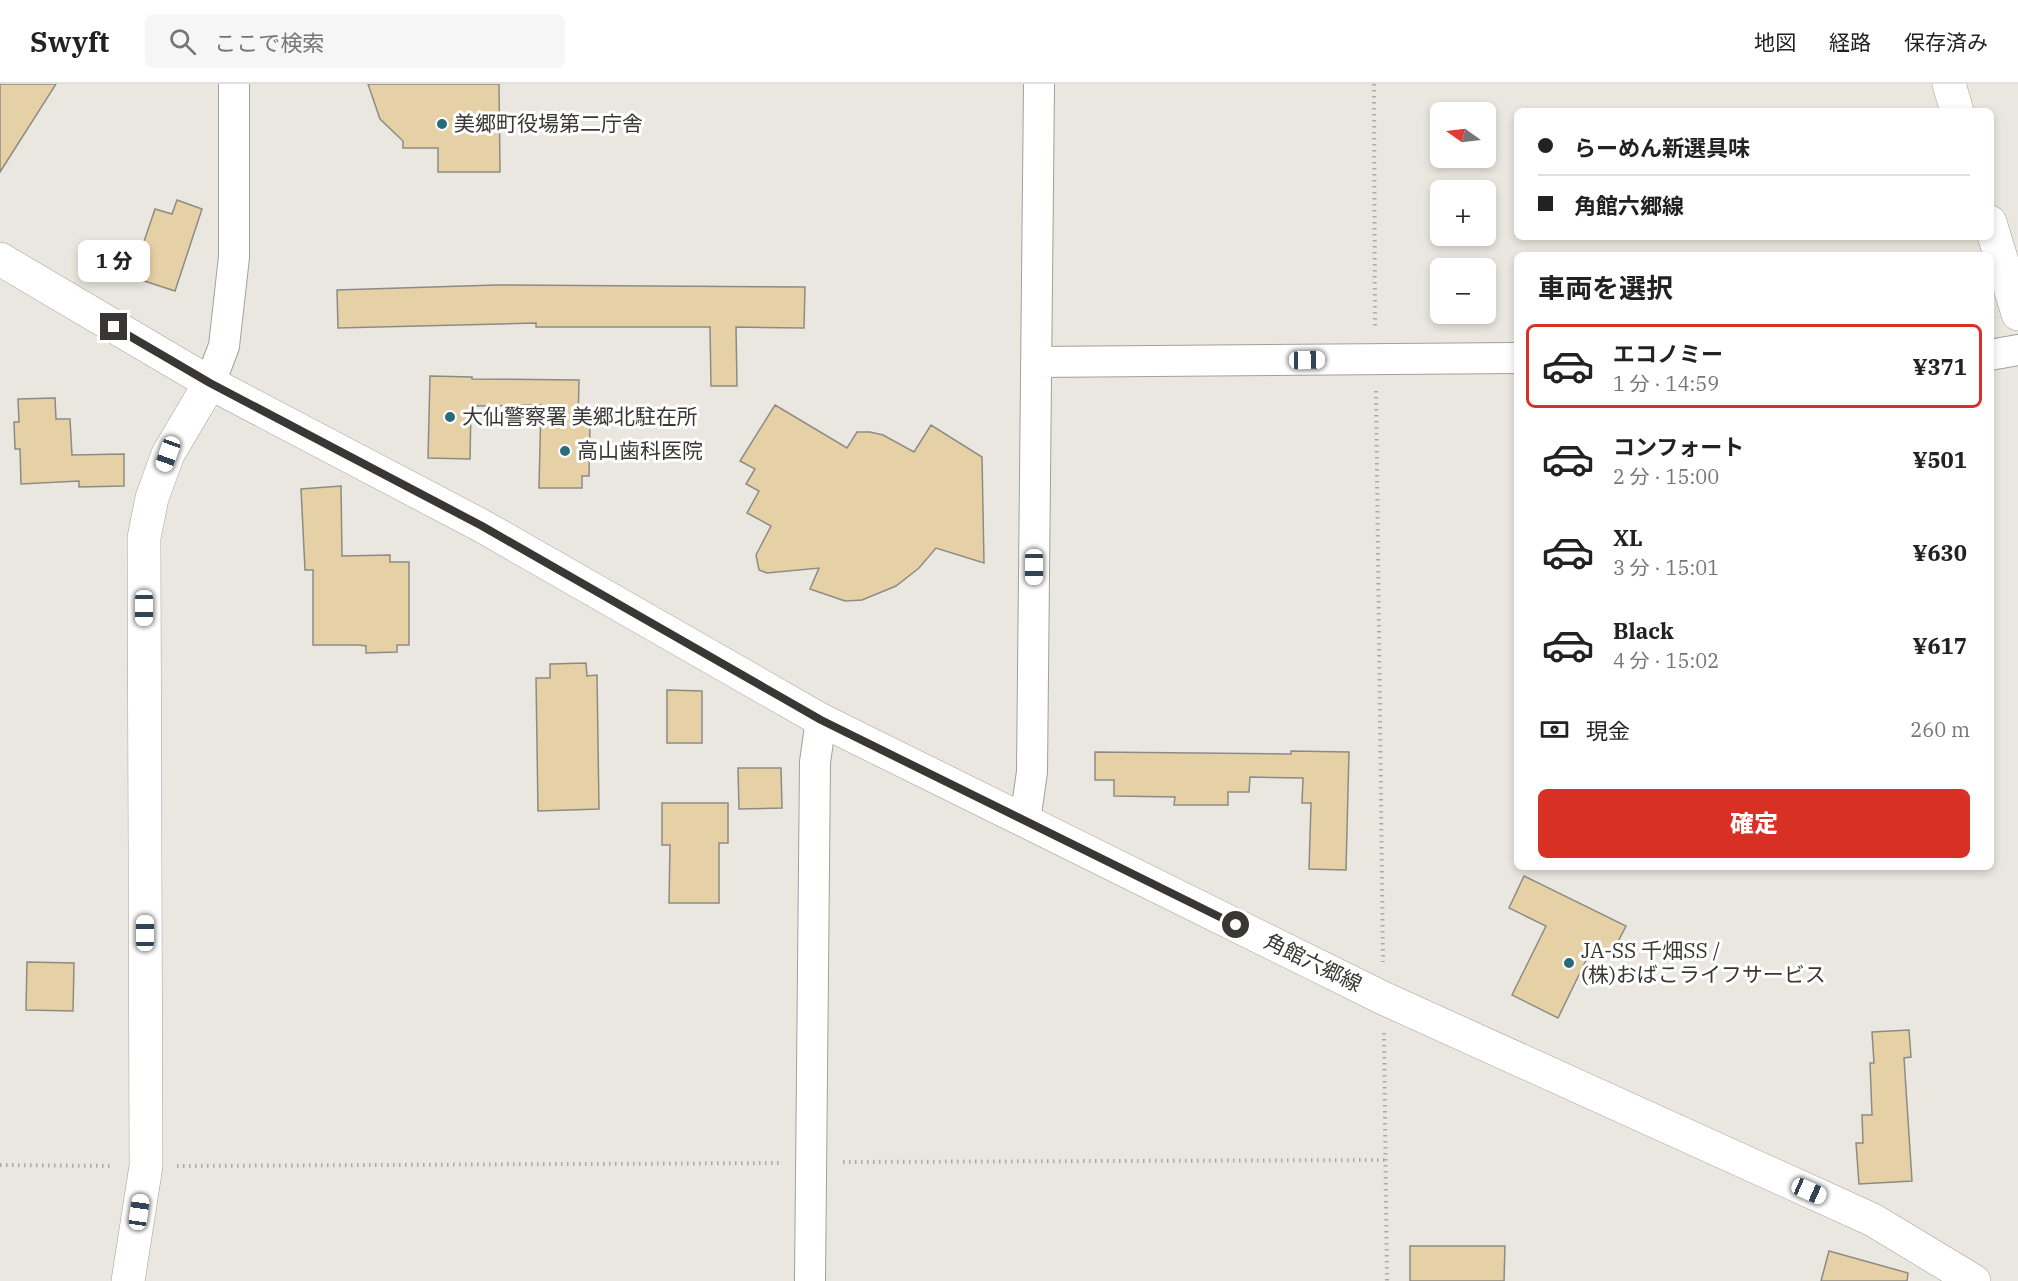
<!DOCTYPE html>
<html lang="ja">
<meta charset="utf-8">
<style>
:root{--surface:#fff;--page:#f6f6f6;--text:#222;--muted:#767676;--line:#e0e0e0;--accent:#d93025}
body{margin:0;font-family:"IBM Plex Serif","Noto Sans JP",serif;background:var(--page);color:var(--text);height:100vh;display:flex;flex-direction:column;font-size:22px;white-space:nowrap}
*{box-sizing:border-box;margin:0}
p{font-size:20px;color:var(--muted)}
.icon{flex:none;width:33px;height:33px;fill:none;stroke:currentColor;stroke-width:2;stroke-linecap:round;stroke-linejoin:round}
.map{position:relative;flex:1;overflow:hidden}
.sheet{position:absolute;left:1514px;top:168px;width:480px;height:618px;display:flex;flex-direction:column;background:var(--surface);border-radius:9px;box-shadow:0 3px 9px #0003}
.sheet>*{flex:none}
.guide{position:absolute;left:1514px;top:24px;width:480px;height:132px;border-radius:9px;box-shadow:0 3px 9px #0003;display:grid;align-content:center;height:132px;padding:0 24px;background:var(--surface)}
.needle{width:39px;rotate:284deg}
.buttons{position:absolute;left:1430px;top:18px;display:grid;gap:12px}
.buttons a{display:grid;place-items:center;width:66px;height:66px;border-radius:9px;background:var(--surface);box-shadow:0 3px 9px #0003;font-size:30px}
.end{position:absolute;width:27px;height:27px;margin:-14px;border:8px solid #383734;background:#fff;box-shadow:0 0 0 3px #fff}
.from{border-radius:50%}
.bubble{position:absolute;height:42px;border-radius:9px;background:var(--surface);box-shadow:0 3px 9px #0003;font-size:20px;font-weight:800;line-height:42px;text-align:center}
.car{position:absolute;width:18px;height:36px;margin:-18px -9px;border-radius:8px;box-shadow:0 0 4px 2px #0007;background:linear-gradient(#fff 24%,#345 0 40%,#fff 0 76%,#345 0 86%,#fff 0)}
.guide b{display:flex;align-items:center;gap:21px;height:57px;font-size:22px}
.guide b+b{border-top:2px solid var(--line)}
.guide i{width:15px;height:15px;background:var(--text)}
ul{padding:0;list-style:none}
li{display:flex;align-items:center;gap:18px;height:84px;margin:0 12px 9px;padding:0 12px;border:3px solid transparent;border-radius:9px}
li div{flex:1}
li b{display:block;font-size:22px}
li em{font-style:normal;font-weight:800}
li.selected{border-color:var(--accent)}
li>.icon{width:54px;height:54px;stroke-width:1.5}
h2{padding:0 24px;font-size:27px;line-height:72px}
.pay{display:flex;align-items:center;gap:15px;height:66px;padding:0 24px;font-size:22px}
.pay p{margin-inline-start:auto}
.primary-button{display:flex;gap:12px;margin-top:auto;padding:12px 24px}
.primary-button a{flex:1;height:69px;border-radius:9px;background:var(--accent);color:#fff;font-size:24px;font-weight:800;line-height:69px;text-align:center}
header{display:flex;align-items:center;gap:36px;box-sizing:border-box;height:84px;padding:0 30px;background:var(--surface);border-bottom:2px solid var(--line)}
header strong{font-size:28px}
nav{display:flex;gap:33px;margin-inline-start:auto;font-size:21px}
.search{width:420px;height:54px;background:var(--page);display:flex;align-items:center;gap:15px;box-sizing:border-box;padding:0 21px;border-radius:9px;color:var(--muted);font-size:22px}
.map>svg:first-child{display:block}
.building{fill:#e5d1a5;stroke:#8e8b85;stroke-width:1.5}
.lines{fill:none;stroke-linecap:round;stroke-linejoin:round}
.minor-casing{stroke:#a3a09a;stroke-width:32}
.tertiary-casing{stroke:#a3a09a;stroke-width:34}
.primary-casing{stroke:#a3a09a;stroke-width:34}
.path{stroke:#adaaa5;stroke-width:4;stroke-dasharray:1.5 4.5;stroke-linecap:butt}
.minor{stroke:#fff;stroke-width:30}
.tertiary{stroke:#fff;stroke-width:33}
.primary{stroke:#fff;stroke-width:33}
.route{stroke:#383734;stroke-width:8}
.poi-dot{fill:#276c7c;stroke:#fff;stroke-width:2}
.labels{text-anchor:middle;stroke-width:6;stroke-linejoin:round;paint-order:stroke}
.poi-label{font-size:21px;fill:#383734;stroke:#fff;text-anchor:start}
.street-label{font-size:21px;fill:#383734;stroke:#fff}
</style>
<header>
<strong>Swyft</strong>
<div class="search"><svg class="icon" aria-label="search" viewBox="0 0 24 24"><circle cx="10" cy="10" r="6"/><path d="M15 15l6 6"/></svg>ここで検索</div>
<nav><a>地図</a><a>経路</a><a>保存済み</a></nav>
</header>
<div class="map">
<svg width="2018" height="1197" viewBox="0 0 2018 1197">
<rect width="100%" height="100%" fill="#eae7e0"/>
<path class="building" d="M0,0h56l-56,88z
M368,0h131l1,88h-62v-24h-35v-7l-23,-22z
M177,116l25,9 -27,82 -43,-14 23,-68 17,5z
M496,201l309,2 -1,41 -68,-1 1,59h-26l-1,-59h-174v-4l-198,5 -1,-38z
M430,292l42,1v2l107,1 -1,45h12l-1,51h-7v12h-43l2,-83 -70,1 -1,53 -42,-1z
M55,314l1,21h14l2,36 52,-1v32l-45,1v-6l-58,3 -1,-35h-5l-1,-27h5l-1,-23z
M775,321l72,43 10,-16h13l13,3 31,17 17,-27 51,32 2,106 -48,-15 -17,20 -23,18 -34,14 -17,1 -35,-12 9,-21 -52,5 -8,-3 -3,-15 15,-29 -24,-13 12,-22 -13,-7 9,-15 -15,-8z
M341,402l1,70 48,-1v7h19v83h-12v7l-31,1v-7l-7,-1h-46v-75h-8l-4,-81z
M586,579l1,13 10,-1 2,134 -61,2 -2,-133h14v-14z
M667,606l35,1v52h-35z
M1291,667l58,1 -3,118 -37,-1 2,-66h-9l1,-25 -53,-1 -1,15h-21v13h-54l1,-8 -61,-1v-16h-19v-28l196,2z
M738,684h43l1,40 -43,1z
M662,719h66v40h-9v60h-50l1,-58h-8z
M1524,792l102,50 -15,29 -18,-9 -35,72 -46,-23 34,-69 -37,-18z
M27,878l47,1 -1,48 -47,-1z
M1909,946l2,27 -7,1 8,123 -53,3 -3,-41h7l-1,-28h10l-2,-52h4l-2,-31z
M1410,1162h95l-1,35h-94z
M1829,1167l79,22 -1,8h-86z"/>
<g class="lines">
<g class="minor-casing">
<path id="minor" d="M1990,271l28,-5
M1036,278l480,-4
M210,299l14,-37 10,-89v-173
M1025,737l7,-49 7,-688
M810,1197l5,-519 6,-42"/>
</g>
<g class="tertiary-casing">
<path id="tertiary" d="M1949,0l8,27
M1990,138l28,92
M128,1197l18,-115 -2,-628 8,-40 16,-44 42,-71"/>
</g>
<g class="primary-casing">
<path id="primary" d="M0,175l210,124 272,143 339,194 562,278 490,222 101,61"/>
</g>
<path class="path" d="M1374,0l1,245
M1376,307l7,571
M1384,949l3,248
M843,1078l543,-2
M0,1081l113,1
M177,1082l605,-3"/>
<use href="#minor" class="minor"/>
<use href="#tertiary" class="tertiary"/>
<use href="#primary" class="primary"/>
</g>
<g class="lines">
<path class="route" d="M114,243l96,56 272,143 339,194 415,205"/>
</g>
<g class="poi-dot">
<circle cx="442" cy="40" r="6"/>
<circle cx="450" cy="333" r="6"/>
<circle cx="565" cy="367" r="6"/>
<circle cx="1569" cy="879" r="6"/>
</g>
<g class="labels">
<g class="poi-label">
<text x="454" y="47">美郷町役場第二庁舎</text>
<text x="462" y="340">大仙警察署 美郷北駐在所</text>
<text x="577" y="374">高山歯科医院</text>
<text x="1581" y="874">JA-SS 千畑SS /<tspan x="1581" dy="24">(株)おばこライフサービス</tspan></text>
</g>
<g class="street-label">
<text transform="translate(1313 879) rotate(26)" y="7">角館六郷線</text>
</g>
</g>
</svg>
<div class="buttons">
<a><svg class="needle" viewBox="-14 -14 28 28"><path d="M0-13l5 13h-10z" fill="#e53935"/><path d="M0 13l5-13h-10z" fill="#767676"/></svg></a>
<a>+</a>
<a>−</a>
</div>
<i class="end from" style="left:1236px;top:841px"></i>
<i class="end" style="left:114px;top:243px"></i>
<div class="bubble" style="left:78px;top:156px;width:72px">1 分</div>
<i class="car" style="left:1307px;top:276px;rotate:89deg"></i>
<i class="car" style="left:168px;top:370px;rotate:200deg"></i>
<i class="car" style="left:1034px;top:483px;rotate:180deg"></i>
<i class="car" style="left:144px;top:524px;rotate:180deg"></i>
<i class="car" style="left:145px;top:849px;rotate:0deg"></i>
<i class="car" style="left:1809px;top:1107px;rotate:114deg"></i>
<i class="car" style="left:139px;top:1128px;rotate:8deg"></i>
<div class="guide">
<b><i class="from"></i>らーめん新選具味</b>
<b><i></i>角館六郷線</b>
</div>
<section class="sheet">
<h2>車両を選択</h2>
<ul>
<li class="selected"><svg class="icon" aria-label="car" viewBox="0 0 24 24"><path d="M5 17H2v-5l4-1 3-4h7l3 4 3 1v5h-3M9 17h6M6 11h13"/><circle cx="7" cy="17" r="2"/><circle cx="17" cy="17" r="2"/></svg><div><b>エコノミー</b><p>1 分 · 14:59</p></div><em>¥371</em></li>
<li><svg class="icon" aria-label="car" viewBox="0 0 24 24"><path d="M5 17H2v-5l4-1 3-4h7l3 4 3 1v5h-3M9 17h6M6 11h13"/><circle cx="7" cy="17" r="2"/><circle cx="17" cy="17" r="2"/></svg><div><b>コンフォート</b><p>2 分 · 15:00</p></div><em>¥501</em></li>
<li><svg class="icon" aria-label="car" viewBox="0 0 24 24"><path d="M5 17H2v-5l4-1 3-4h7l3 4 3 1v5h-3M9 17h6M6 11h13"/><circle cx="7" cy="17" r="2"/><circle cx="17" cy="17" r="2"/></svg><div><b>XL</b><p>3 分 · 15:01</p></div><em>¥630</em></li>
<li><svg class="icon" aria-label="car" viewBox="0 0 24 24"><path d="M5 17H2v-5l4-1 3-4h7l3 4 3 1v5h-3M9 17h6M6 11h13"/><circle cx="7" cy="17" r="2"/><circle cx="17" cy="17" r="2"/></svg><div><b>Black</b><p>4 分 · 15:02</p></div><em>¥617</em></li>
</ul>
<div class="pay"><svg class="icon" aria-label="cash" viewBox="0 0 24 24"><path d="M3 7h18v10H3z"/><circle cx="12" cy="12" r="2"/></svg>現金<p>260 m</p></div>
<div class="primary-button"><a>確定</a></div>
</section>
</div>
